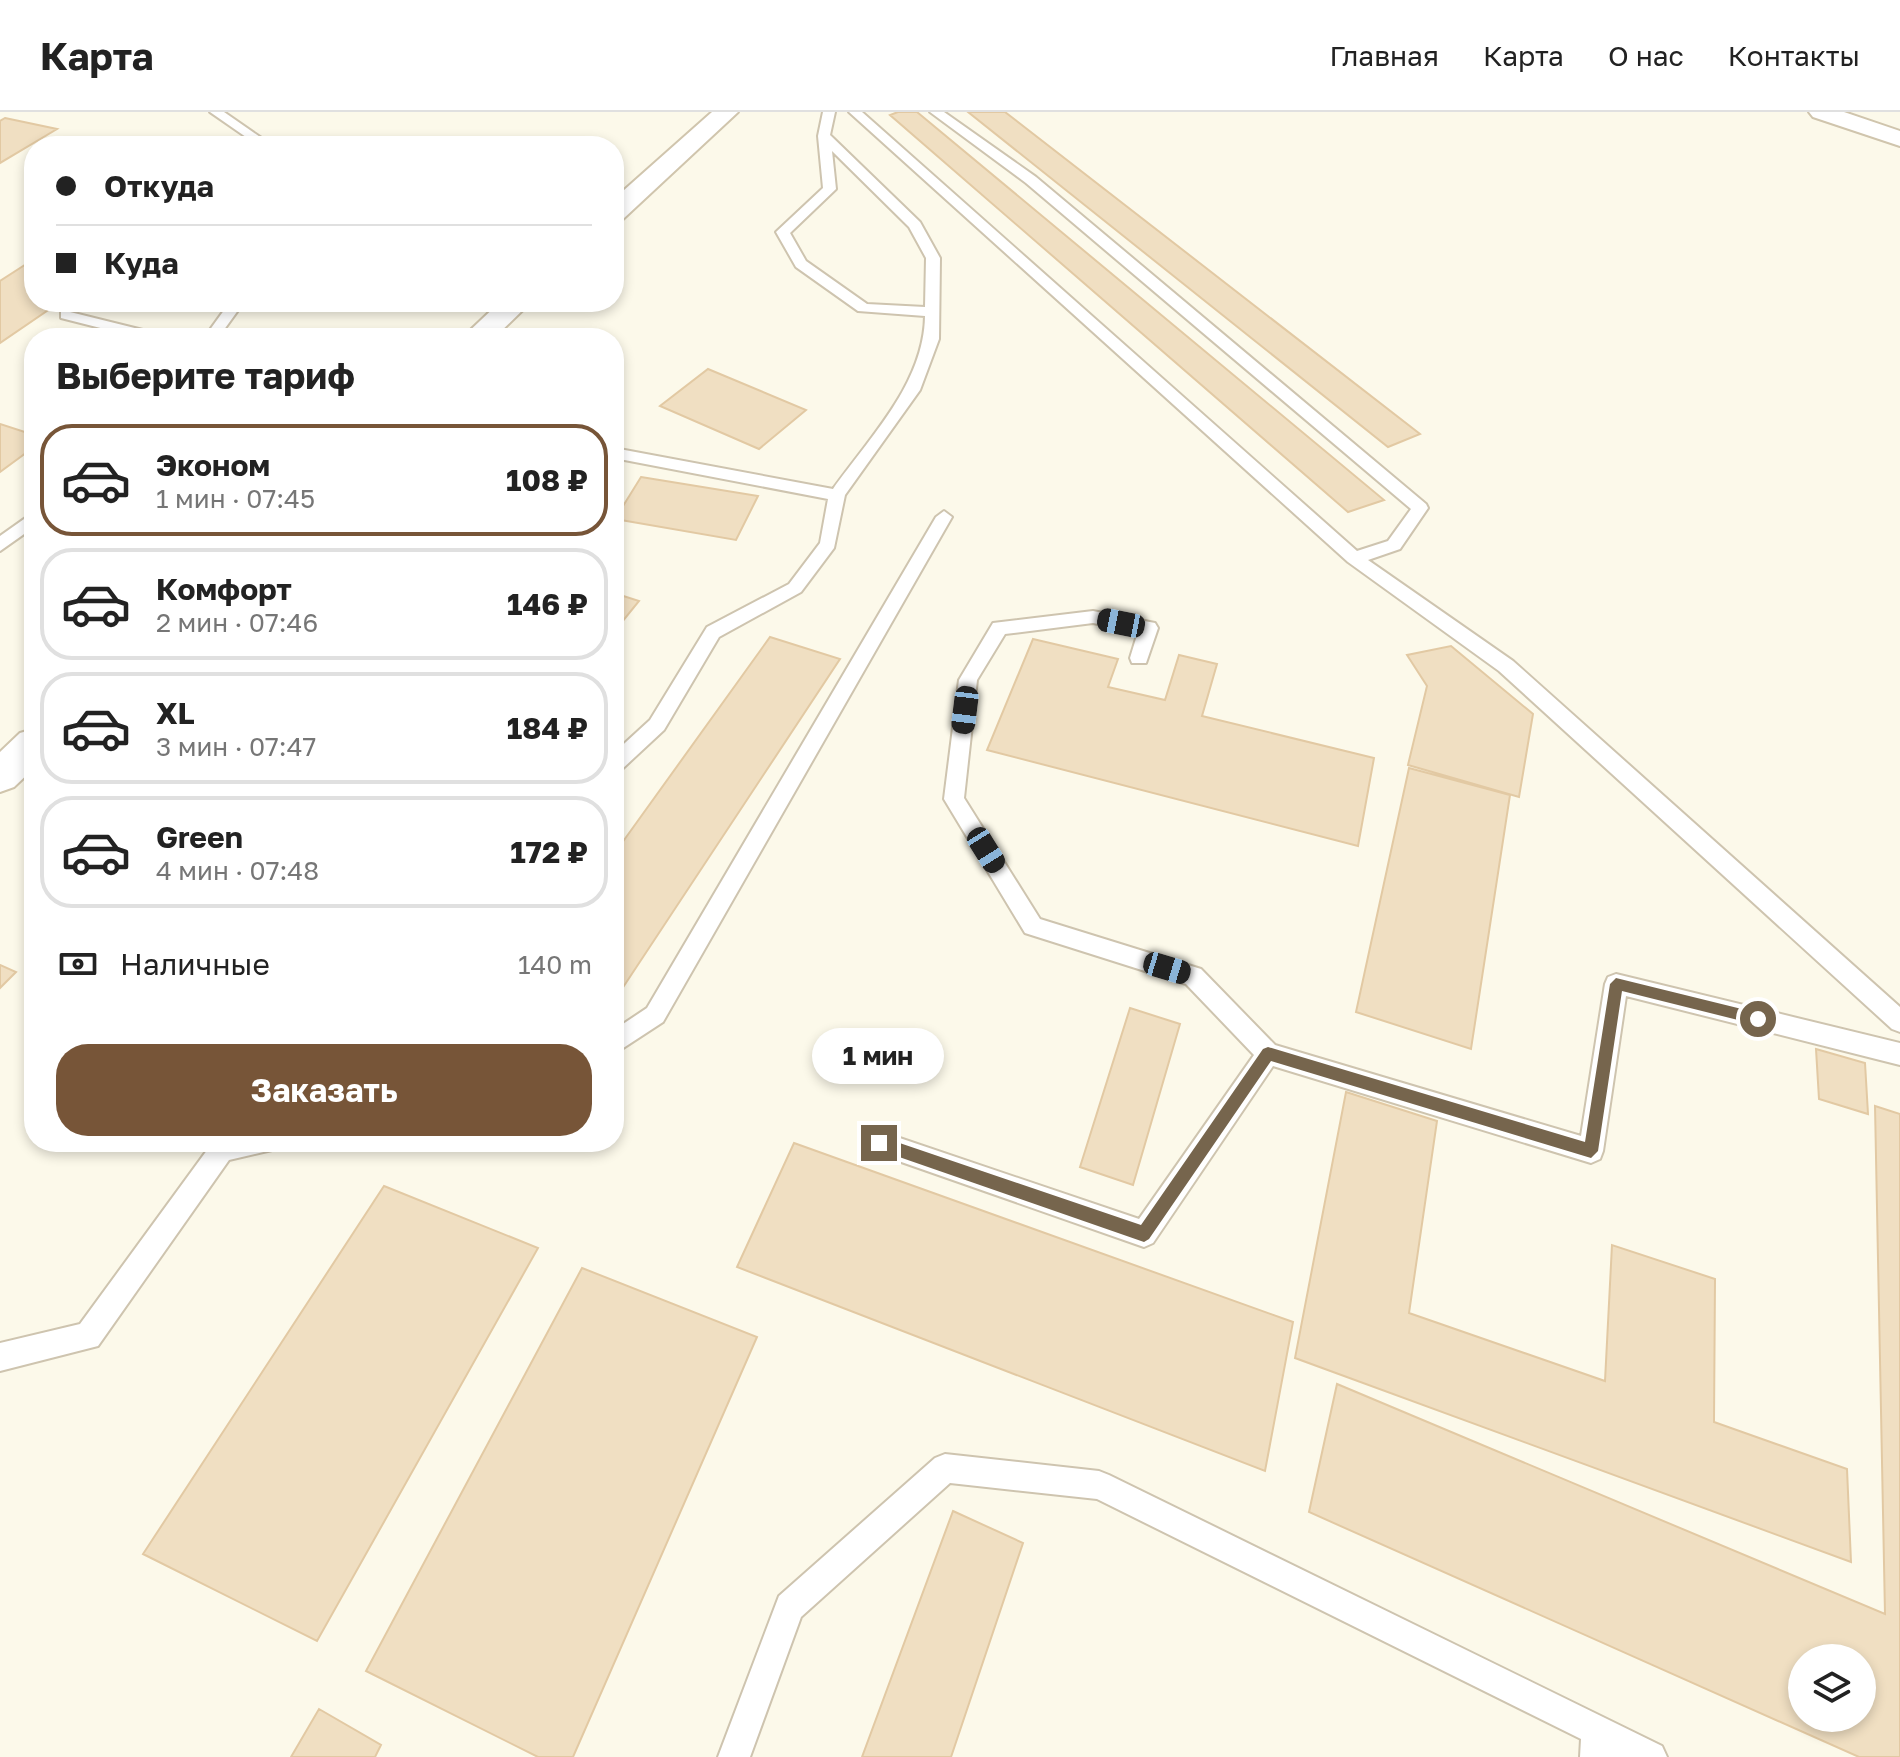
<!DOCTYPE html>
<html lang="ru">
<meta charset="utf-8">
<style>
:root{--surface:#fff;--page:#f6f6f6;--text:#222;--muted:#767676;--line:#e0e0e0;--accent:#775538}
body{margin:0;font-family:"Golos Text",sans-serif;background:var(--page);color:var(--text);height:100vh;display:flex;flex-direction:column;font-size:30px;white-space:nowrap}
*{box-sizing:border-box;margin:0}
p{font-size:26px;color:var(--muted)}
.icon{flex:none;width:44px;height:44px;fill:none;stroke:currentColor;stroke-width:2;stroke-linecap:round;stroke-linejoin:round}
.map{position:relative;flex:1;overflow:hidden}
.drawer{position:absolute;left:24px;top:216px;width:600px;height:824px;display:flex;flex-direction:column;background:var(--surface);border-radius:32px;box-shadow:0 4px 12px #0003}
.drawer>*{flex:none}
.hud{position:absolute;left:24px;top:24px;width:600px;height:176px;border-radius:32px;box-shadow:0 4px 12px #0003;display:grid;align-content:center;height:176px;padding:0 32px;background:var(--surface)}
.tools{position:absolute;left:1788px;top:1532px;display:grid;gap:16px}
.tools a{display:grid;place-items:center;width:88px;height:88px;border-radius:50%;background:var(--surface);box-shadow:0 4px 12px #0003;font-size:40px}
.end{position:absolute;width:36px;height:36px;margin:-18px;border:10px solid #76654d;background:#fff;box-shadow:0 0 0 4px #fff}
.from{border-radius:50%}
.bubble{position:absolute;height:56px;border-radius:28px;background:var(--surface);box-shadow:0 4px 12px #0003;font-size:26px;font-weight:700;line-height:56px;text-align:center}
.car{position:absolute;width:24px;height:48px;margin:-24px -12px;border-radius:10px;box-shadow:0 0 6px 2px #0007;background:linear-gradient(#222 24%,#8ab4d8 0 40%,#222 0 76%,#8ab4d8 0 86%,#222 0)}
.hud b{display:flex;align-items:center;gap:28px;height:76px;font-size:30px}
.hud b+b{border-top:2px solid var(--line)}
.hud i{width:20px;height:20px;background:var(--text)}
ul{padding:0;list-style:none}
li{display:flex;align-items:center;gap:24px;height:112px;margin:0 16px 12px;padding:0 16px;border:4px solid var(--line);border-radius:32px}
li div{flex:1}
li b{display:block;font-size:30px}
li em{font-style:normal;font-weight:700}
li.selected{border-color:var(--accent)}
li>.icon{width:72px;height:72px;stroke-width:1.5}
h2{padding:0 32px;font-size:36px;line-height:96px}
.pay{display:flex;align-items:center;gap:20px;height:88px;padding:0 32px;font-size:30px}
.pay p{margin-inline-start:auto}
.button{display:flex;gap:16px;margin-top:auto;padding:16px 32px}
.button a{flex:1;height:92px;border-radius:32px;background:var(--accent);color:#fff;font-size:32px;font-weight:700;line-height:92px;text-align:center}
header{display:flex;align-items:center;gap:48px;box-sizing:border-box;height:112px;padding:0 40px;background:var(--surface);border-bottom:2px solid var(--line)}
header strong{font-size:38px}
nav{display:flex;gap:44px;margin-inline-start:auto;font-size:28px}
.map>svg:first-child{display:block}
.building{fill:#f0dfc2;stroke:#e2c9a3;stroke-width:2;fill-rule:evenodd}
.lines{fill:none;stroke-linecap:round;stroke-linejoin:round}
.lane-casing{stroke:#cec4af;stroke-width:4}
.secondary-casing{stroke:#d0c5ad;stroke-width:4}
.lane{fill:#fff;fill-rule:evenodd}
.secondary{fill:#fff;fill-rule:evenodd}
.route{fill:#76654d}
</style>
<header>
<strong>Карта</strong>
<nav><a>Главная</a><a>Карта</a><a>О нас</a><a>Контакты</a></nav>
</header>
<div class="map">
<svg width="1900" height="1645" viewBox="0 0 1900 1645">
<rect width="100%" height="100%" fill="#fcf9ea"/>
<path class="building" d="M898,0h19l467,388 -36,12 -458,-397z
M968,0h37l415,322 -32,13z
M5,6l52,11 -57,34v-42z
M34,147v43h26l-60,41v-62z
M708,257l98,41 -47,39 -99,-43z
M0,312l34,11v12l-34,25z
M641,365l117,19 -22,44 -121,-21z
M614,481l25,8 -25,31z
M770,525l70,22 -226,342v-147z
M1033,527l85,20 -10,28 57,13 14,-45 38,9 -15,52 172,42 -16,88 -371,-96z
M1451,534l82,68 -14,83 -111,-32 19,-79 -20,-31z
M1409,656l101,27 -39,254 -115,-37z
M0,853l16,7 -16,16z
M1130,896l50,16 -47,161 -53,-18z
M1816,937l49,14 3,51 -49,-15z
M1346,980l91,29 -28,192 196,68 7,-136 103,34 -1,143 133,47 4,93 -556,-204z
M1875,994l25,8v643h-41l-550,-245 28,-128 548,230zM1802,1546h60v60h-60z
M794,1031l499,179 -28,149 -528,-204z
M384,1074l154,62 -221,393 -174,-87z
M582,1156l175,69 -184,420h-35l-172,-86z
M953,1399l70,32 -72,214h-89z
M319,1597l62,36 -6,12h-84z"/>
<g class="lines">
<g class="lane-casing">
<path id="lane" d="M210,0h14l49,34h-14z
M823,0h12l-5,23 90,87 20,36 -1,81 -19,51 -75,105 -11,53 -33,44 -82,45 -55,93 -43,40 -7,3v-20l36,-33 57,-93 82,-43 31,-41 8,-44 -214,-41v-10l219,41c37,-52 91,-106 92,-173l-67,-5 -62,-44 -20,-35 47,-44 -5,-52zM832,39l77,76 17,31 -1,49 -58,-3 -61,-43 -16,-28 46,-44z
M849,0h13l495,439 31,-10 23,-32 -385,-326 -96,-71h14l92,65 390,327 2,4 -28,41 -32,11 145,101 387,346v25l-8,-3 -393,-358 -151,-109z
M230,190h14l-26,36h-14z
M66,199l97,24 2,3h-25l-79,-20v-6z
M944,399l8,6 -289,505 -49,32v-24l33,-22 289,-491z
M34,400v15l-34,24v-15z
M1093,499l62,12 3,5 -12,35h-14l-2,-5 8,-26 -45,-9 -88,11 -28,46 -13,118 76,121 161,50 74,76 306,91 24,-152 3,-7 8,-3 284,69v22l-274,-69 -23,155 -3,8 -9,4 -318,-97 -120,177 -9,4 -274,-96 -3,-8 3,-8 9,-4 260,88 115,-164 -68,-71 -161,-51 -81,-134 15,-119 34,-57z
M213,1030h62l-3,8 -43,10 -131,186 -98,25v-28l80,-19z
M945,1342l154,17 10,4 553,271 5,11h-87l1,-18 -484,-240 -147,-16 -149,134 -51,140h-32l61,-161 156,-138z"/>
</g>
<g class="secondary-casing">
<path id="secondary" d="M712,0h26l-115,107 -9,2v-22z
M1809,0h35l56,19v15l-87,-29z
M500,190h31l-37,36h-32z
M34,617v39l-20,19 -14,5v-40l20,-19z"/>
</g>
<use href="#lane" class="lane"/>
<use href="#secondary" class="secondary"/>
</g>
<path class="route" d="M1616,866l142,35 7,6 -7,6 -136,-34 -24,160 -7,7 -320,-97 -122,178 -5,3 -265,-92 -7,-7 7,-7 262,89 122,-176 5,-2 317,95 25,-158z"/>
</svg>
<div class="tools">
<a><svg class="icon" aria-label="layers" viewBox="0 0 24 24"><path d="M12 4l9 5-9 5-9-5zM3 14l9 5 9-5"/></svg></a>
</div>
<i class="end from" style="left:1758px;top:907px"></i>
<i class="end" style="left:879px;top:1031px"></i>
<div class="bubble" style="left:812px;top:916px;width:132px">1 мин</div>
<i class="car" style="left:1121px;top:511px;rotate:281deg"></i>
<i class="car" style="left:965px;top:598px;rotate:187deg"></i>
<i class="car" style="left:986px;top:738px;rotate:148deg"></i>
<i class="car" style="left:1167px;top:856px;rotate:107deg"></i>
<div class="hud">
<b><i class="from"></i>Откуда</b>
<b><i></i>Куда</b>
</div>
<section class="drawer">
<h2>Выберите тариф</h2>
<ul>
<li class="selected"><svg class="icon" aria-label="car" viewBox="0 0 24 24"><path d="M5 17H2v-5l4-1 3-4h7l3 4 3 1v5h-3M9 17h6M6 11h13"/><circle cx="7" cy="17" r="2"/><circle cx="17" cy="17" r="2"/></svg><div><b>Эконом</b><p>1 мин · 07:45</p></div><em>108 ₽</em></li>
<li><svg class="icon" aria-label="car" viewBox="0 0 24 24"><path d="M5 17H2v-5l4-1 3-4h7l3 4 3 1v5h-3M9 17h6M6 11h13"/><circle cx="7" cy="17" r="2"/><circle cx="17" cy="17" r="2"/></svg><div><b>Комфорт</b><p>2 мин · 07:46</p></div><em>146 ₽</em></li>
<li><svg class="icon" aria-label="car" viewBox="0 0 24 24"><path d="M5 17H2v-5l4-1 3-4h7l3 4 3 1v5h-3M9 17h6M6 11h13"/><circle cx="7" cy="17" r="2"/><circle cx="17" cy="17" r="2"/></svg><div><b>XL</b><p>3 мин · 07:47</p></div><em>184 ₽</em></li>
<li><svg class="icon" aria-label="car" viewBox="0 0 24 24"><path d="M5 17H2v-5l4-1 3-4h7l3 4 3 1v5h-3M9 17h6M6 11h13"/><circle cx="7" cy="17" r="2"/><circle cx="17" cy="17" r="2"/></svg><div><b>Green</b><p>4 мин · 07:48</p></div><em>172 ₽</em></li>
</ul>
<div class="pay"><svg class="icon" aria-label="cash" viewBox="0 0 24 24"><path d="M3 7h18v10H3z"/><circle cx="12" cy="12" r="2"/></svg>Наличные<p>140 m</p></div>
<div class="button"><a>Заказать</a></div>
</section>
</div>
